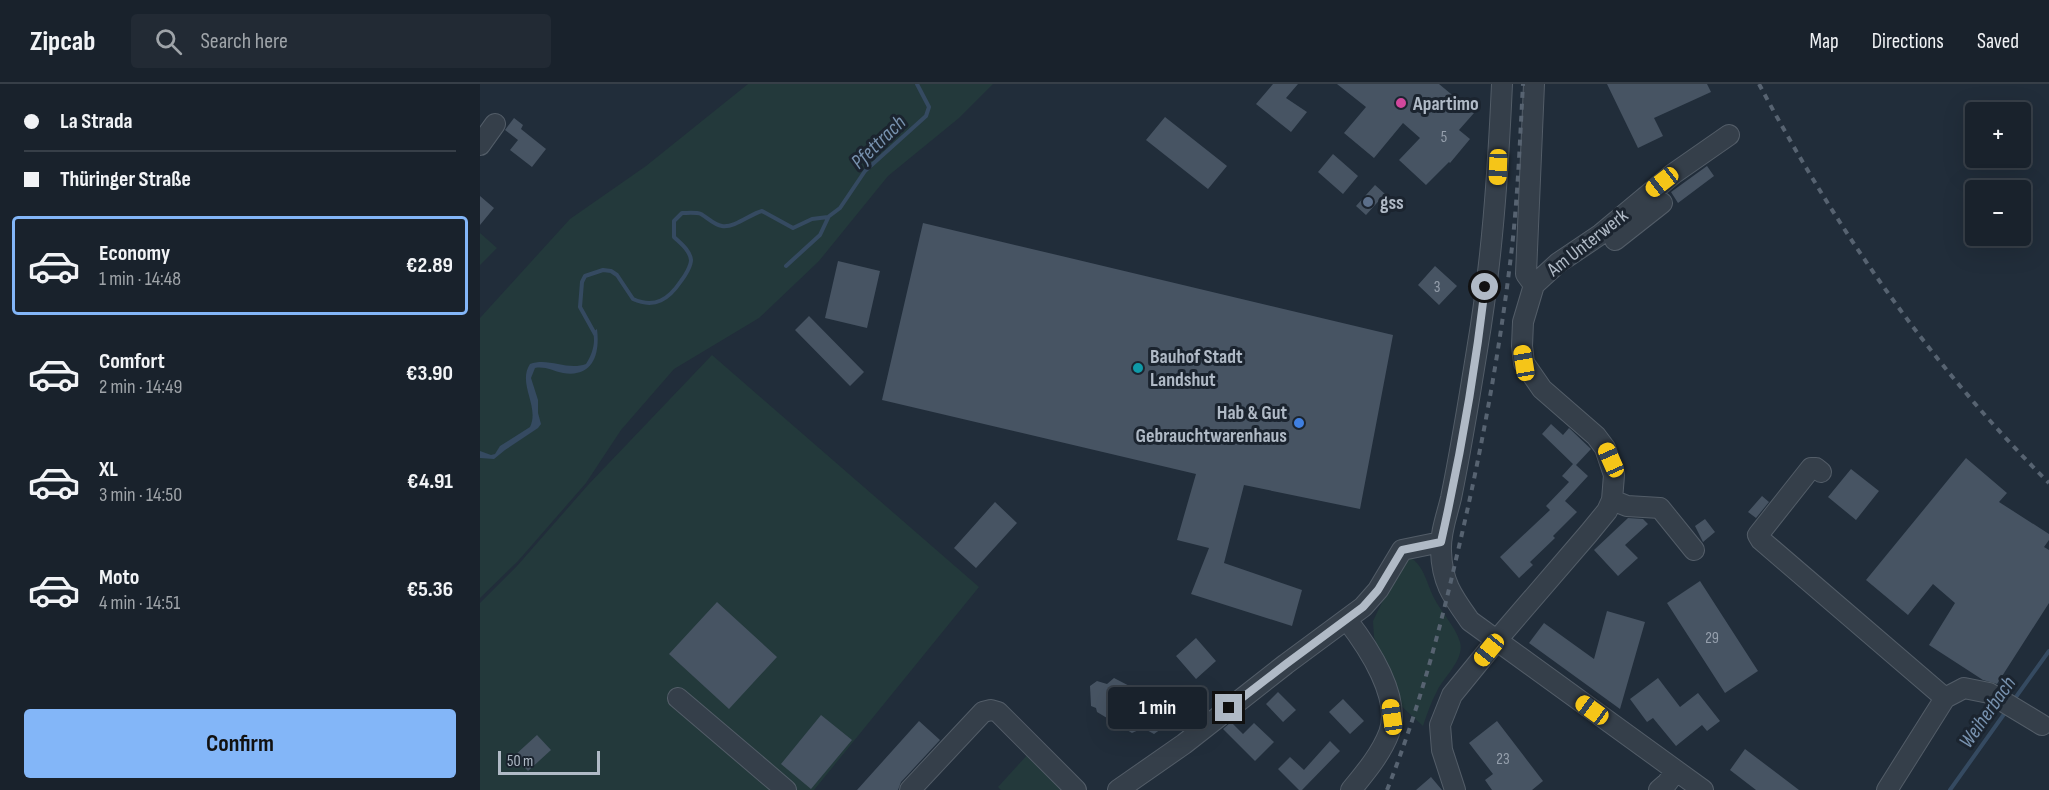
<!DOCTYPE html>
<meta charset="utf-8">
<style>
:root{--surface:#19222c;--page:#222a34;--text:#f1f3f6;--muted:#9fa4a9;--line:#373f48;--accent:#83b6f8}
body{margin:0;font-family:"Sofia Sans Condensed",sans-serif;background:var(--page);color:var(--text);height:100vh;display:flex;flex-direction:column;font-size:22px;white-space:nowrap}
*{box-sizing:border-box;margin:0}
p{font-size:20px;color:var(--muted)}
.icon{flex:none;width:33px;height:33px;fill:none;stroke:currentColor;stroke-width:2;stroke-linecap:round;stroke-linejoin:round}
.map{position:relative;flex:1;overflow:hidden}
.panel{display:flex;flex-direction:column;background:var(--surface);width:480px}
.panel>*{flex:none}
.hud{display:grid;align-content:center;height:132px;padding:0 24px;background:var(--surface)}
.buttons{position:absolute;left:1485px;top:18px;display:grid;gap:12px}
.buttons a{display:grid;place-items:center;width:66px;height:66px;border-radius:6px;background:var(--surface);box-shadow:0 6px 24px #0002,0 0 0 2px var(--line);font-size:30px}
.scale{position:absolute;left:18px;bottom:15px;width:102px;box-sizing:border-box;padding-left:6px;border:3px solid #b0bac6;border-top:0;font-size:16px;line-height:21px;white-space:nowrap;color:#b0bac6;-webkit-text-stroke:4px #1b242f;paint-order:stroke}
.end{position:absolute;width:27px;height:27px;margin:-14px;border:8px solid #b0bac6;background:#111;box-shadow:0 0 0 3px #111}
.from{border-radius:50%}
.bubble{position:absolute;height:42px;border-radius:6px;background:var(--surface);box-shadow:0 6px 24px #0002,0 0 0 2px var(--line);font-size:20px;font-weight:700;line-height:42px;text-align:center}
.car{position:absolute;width:18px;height:36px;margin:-18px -9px;border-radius:8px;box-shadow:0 0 4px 2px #0007;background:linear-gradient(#f5c518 24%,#345 0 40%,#f5c518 0 76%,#345 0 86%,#f5c518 0)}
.hud b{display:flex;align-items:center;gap:21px;height:57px;font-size:22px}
.hud b+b{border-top:2px solid var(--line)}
.hud i{width:15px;height:15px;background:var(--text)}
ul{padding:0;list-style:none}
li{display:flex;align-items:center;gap:18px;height:99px;margin:0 12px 9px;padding:0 12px;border:3px solid transparent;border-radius:6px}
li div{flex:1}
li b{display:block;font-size:22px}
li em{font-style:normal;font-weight:700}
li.active{border-color:var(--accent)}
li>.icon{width:54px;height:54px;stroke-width:1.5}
.cta{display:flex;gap:12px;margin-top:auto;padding:12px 24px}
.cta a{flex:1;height:69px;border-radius:6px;background:var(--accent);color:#111;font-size:24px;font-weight:700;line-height:69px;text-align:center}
header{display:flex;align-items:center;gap:36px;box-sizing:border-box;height:84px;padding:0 30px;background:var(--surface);border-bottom:2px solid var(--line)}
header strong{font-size:28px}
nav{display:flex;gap:33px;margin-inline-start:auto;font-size:21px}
.search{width:420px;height:54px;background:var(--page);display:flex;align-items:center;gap:15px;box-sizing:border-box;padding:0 21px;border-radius:6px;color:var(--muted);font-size:22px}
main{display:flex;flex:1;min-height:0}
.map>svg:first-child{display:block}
.green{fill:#23393b}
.water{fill:#354a61}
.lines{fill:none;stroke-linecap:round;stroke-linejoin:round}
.stream{stroke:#354a61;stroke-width:4}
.building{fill:#475463}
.minor-casing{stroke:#535d68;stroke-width:22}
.minor{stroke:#353f4a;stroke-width:20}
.rail{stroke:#576371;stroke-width:4;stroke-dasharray:6 6;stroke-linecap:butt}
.route{stroke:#b0bac6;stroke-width:8}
.hotel-dot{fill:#d1479c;stroke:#1b242f;stroke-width:2}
.service-dot{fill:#5c6f8a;stroke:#1b242f;stroke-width:2}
.culture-dot{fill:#0f9aa8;stroke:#1b242f;stroke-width:2}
.shop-dot{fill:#3f7fe0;stroke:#1b242f;stroke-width:2}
.labels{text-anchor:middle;stroke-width:6;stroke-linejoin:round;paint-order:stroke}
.number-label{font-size:16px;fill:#96a0ad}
.poi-label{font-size:20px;font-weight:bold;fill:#b0bac6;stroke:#1b242f;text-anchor:start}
.street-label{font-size:20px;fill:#b0bac6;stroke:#1b242f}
.water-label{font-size:21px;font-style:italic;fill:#7892af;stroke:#1b242f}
</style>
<header>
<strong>Zipcab</strong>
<div class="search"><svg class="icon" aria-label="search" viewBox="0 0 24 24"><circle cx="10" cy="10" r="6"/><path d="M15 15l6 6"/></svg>Search here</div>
<nav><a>Map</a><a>Directions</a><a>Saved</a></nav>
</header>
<main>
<section class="panel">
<div class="hud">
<b><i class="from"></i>La Strada</b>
<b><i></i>Thüringer Straße</b>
</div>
<ul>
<li class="active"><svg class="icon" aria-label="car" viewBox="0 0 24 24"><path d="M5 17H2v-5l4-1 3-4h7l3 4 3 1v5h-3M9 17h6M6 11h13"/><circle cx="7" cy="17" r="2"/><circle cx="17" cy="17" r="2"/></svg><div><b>Economy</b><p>1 min · 14:48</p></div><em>€2.89</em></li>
<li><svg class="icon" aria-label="car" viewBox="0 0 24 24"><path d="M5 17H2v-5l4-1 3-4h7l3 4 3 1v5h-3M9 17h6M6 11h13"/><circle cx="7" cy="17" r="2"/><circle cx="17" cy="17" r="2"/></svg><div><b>Comfort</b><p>2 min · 14:49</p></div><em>€3.90</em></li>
<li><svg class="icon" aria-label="car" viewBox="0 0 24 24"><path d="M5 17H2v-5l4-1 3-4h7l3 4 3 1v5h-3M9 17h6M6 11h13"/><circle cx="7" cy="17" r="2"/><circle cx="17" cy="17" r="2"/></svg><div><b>XL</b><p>3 min · 14:50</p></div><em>€4.91</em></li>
<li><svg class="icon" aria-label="car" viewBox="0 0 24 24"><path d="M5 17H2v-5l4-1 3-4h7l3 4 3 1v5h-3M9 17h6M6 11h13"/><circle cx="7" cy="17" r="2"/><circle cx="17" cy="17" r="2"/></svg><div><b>Moto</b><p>4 min · 14:51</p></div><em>€5.36</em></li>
</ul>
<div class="cta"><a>Confirm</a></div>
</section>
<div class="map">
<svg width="1569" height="706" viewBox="0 0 1569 706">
<rect width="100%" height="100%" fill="#212d3a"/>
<path class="green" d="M268,0h245l-34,34 -71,58 -69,85 -60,57 -85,51 -53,61 -35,53 -68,78 -38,37v-280l90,-99 76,-53z
M0,149l17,15 -17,17z
M232,271l267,232 -165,203h-334v-187l37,-37 71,-81z
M931,474c13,8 16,26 23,40 7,14 21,28 26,44 5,17 -16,35 -23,49 -6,11 -10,23 -14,35l-25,-23 -24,-66 -1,-16 12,-25 18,-32z
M549,669l40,37h-68l-3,-3z"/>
<path class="water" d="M117,245c3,24 -3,49 -34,44 -10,-2 -18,-7 -28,-5l-4,10 7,22v13l3,11 -3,4 -33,22 -11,9 -14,-1v-7l11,4 4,-1 5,-8 30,-19c10,-21 -13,-43 0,-63 19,-7 37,7 56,0 6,-9 10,-21 7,-32z"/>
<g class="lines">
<path class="stream" d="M306,182l34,-31 8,-17
M115,250l-15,-27 2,-25 3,-6 18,-6 8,1 6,4 16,24c22,10 36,0 48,-18 4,-5 10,-15 10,-21 -1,-10 -11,-17 -17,-23v-16l8,-8c6,0 14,-1 19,1 7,4 13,11 21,12 13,2 28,-12 40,-15l31,17 19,-9 16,-2 12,-9 25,-37 61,-55 3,-9 -12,-23
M1533,617l36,-50
M1470,706l57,-80"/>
</g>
<path class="building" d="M793,0h25l-12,14 21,14 -16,20 -35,-28z
M857,0h102l35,29 -15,17 11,9 -20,24 -1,-1 -23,23 -27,-25 21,-22 -17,-15 -29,35 -30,-25 22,-26z
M1127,0h100l4,8 -57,26 9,18 -25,12z
M685,33l62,49 -19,23 -62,-49z
M34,34l9,7 -2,4 25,20 -14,18 -22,-17 8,-10 -13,-10z
M853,70l25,22 -15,18 -25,-22z
M1227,82l7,10 -36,27 -7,-11z
M895,101l10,9 -19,21 -10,-9z
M0,112l14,12 -14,17z
M443,139l470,112 -33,174 -116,-24 -20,78 78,27 -10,36 -101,-32 18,-46 -32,-8 19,-66 -314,-74z
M358,177l42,10 -13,57 -42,-10z
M955,182l22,20 -18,19 -21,-20z
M329,232l55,56 -14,14 -55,-56z
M1071,340l12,11 6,-7 22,21 -15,16 12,11 -23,25 12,11 -24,24 2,2 -25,24 3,3 -14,13 -19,-21 50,-47 -4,-4 23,-24 -7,-6 11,-12 -31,-30z
M1486,374l41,35 -8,9 50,32v6l-5,7 5,3v53l-52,81 -14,-4 -54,-35 26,-42 -22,-19 -25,31 -42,-35z
M1371,385l28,22 -23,29 -28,-23z
M1282,412l7,6 -13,16 -8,-6z
M515,418l22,21 -41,45 -22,-20z
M1148,434l15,1 5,5 -23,21 13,13 -20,18 -24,-26z
M1225,435l10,13 -12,10 -8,-16z
M1220,497l58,90 -33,22 -58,-90z
M237,518l60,55 -48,52 -60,-55z
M1127,527l38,11 -25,87 -91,-66 15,-20 50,36z
M716,554l20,23 -20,18 -20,-23z
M634,594l29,15v3l14,6v6l5,2 -1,4 12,4 -12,6v5l-7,5 -11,-6 -11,5 -35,-21 -1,-4 -5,-2 -1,-20 7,-5 10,3z
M1178,594l22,29 18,-14 22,28 -13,10 -5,-6 -26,21 -23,-28 -6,4 -17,-23z
M715,605l9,9 -7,8 -10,-8z
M798,608l18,18 -13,12 -17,-18z
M863,615l21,22 -14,13 -21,-22z
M341,631l31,25 -41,49 -30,-25z
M439,637l21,19 -39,42 -3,8h-41z
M1017,637l46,60 -11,9h-40l-7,-10 8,-6 -24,-31z
M751,638l12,12 11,-11 20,19 -19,19 -32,-32z
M57,651l14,15 -23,21 -14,-15z
M850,657l10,10 -38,39h-3l-21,-21 12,-12 14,13z
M1265,665l54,41h-43l-26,-20z
M951,693l11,13h-26z"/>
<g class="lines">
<g class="minor-casing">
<path id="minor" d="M1022,0c-4,89 -10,178 -25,266 -8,50 -16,99 -26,148 -4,17 -11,35 -10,53 1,32 12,46 29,70l233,169
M1054,0l-8,190 8,11
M0,61l15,-21
M1135,156l47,-37
M1341,388l-5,-4h-5l-53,67 3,5 184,158
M1132,416l15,6 33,2 34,42
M867,536c21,27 55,78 42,113 -8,21 -24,40 -38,57
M198,614l108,92
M430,706l73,-78 8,-2 7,2 78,78
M638,706l66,-46 102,-80 77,-57 15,-17 24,-40 39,-8
M975,706l-13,-40 -2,-25 12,-30 44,-54 93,-108 18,-22 5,-11 2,-25 -9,-27 -9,-12 -54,-47 -18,-26 -2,-17 1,-24 11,-37 24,-22 43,-29 72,-60 56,-39
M1179,706l8,-7 9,-12
M1407,706l58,-92 19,-10 25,5 53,32"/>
</g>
<use href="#minor" class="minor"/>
<path class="rail" d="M1279,0c77,145 173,283 290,399
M907,706c30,-75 52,-156 70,-235 24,-101 43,-204 55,-308 6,-54 8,-109 11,-163"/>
</g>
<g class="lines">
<path class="route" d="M749,624l57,-44 77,-57 15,-17 24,-40 39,-8c19,-84 34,-170 44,-255"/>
</g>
<circle class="hotel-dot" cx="921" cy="19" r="6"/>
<circle class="service-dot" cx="888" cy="118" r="6"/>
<circle class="culture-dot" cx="658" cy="284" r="6"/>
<circle class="shop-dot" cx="819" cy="339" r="6"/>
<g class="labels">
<g class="number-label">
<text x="964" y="58">5</text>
<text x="957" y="208">3</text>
<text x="1232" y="559">29</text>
<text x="1023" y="680">23</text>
</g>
<g class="poi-label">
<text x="933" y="26">Apartimo</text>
<text x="900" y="125">gss</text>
<text x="670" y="279">Bauhof Stadt<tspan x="670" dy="23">Landshut</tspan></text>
<text x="807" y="335" text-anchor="end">Hab &amp; Gut<tspan x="807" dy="23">Gebrauchtwarenhaus</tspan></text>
</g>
<g class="street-label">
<text transform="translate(1107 158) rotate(-38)" y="7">Am Unterwerk</text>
</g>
<g class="water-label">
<text transform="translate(398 58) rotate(-44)" y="7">Pfettrach</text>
<text transform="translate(1507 628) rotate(-55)" y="7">Weiherbach</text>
</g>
</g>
</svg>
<div class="buttons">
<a>+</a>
<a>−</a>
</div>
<div class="scale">50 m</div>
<i class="end from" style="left:1005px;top:203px"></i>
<i class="end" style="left:749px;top:624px"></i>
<div class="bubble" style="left:628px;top:603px;width:99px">1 min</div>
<i class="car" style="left:1018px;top:83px;rotate:182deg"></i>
<i class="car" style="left:1182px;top:98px;rotate:232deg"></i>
<i class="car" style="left:1044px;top:279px;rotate:351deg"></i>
<i class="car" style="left:1131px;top:376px;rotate:336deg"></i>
<i class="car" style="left:1009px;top:566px;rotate:219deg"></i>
<i class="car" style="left:1112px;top:626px;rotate:306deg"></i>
<i class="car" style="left:912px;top:633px;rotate:352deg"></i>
</div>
</main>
